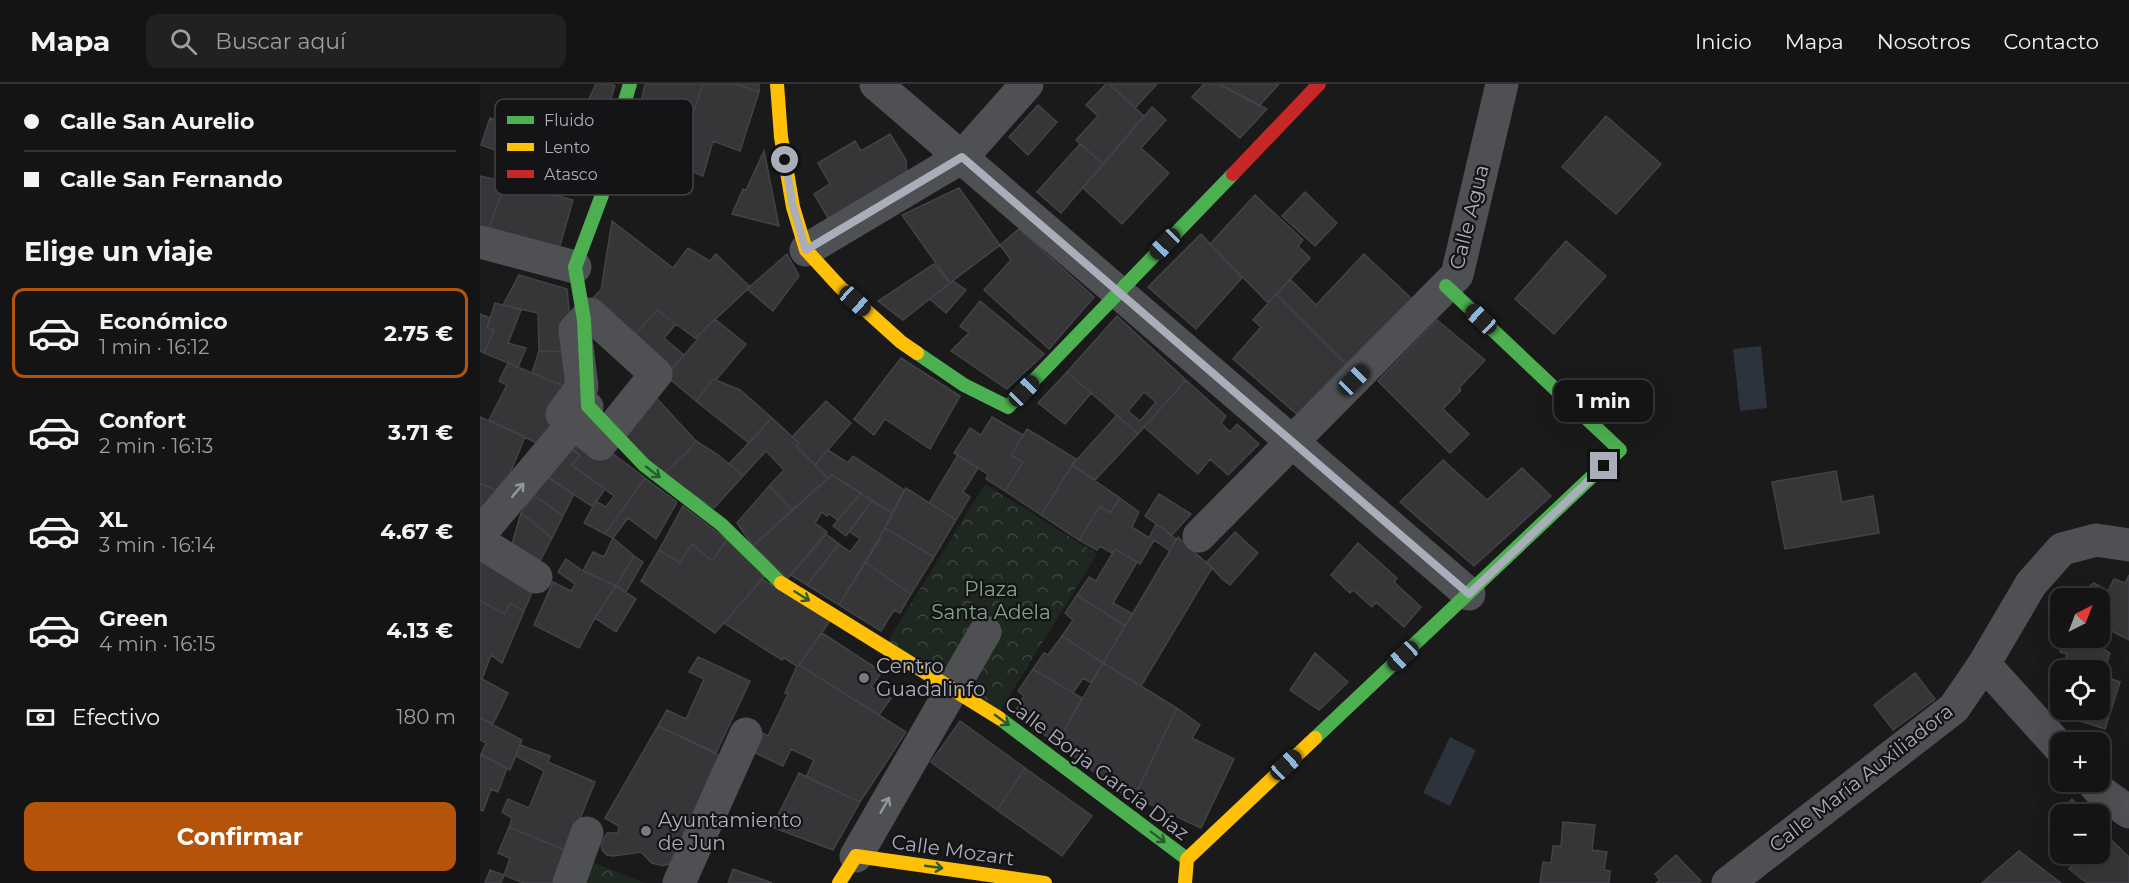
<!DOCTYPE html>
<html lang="es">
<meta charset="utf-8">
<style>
:root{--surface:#141414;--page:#212122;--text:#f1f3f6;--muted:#9d9ea0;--line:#333334;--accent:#b45309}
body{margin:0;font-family:Montserrat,sans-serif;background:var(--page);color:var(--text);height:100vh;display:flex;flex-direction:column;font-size:22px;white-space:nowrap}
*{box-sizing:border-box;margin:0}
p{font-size:20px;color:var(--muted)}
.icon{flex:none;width:33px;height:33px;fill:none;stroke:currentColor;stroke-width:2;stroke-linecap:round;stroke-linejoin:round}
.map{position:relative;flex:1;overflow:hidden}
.side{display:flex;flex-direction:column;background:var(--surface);width:480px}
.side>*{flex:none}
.guide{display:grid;align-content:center;height:132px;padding:0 24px;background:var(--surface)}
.needle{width:39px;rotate:42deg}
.controls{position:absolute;left:1570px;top:504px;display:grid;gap:12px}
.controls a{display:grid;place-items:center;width:60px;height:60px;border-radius:12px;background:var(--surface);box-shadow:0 6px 24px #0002,0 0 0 2px var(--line);font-size:30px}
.end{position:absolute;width:27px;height:27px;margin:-14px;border:8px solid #aaaebb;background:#111;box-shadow:0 0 0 3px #111}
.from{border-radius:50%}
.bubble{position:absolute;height:42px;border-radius:12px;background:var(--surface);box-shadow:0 6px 24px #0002,0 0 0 2px var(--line);font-size:20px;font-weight:700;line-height:42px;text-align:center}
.car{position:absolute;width:18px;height:36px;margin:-18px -9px;border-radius:8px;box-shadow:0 0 4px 2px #0007;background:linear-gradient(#222 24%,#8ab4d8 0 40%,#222 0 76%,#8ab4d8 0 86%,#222 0)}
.guide b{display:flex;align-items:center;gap:21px;height:57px;font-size:22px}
.guide b+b{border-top:2px solid var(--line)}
.guide i{width:15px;height:15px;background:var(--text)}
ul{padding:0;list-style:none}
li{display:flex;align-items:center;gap:18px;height:90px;margin:0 12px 9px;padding:0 12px;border:3px solid transparent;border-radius:12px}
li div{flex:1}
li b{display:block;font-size:22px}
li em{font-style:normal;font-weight:700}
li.current{border-color:var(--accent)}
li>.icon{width:54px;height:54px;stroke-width:1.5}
h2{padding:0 24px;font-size:27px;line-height:72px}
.pay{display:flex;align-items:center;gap:15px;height:66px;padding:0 24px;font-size:22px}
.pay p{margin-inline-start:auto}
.primary-button{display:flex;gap:12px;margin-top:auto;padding:12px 24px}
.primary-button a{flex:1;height:69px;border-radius:12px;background:var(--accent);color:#fff;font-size:24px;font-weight:700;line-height:69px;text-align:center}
header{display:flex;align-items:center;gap:36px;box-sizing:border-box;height:84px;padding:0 30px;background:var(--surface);border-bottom:2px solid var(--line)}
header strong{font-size:28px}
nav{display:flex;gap:33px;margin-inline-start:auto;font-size:21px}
.search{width:420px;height:54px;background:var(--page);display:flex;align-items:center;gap:15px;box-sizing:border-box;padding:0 21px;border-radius:12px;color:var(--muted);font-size:22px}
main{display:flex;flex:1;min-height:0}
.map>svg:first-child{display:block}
.forest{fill:url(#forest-crowns)}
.water{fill:#2c333d}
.building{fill:#363638;stroke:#424346;stroke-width:1.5;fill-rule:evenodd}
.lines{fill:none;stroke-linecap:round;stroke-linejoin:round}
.street{stroke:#4f5054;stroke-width:33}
.fast{stroke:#4caf50;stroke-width:14}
.slow{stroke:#ffc107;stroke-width:14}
.jam{stroke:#c62828;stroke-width:14}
.oneway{stroke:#2d5a30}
.oneway2{stroke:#9396a1}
.route{stroke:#aaaebb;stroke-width:8}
.poi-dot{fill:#787a83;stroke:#141416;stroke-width:2}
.labels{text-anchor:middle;stroke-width:4.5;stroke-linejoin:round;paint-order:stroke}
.street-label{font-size:20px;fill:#aaaebb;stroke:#141416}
.park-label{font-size:20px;fill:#81a786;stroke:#141416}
.poi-label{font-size:20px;fill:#aaaebb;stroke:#141416;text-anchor:start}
.key{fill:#141416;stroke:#414248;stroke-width:1.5}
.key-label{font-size:16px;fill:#aaaebb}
</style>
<header>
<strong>Mapa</strong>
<div class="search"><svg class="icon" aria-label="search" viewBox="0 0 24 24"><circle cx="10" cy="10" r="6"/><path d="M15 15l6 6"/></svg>Buscar aquí</div>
<nav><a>Inicio</a><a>Mapa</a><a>Nosotros</a><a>Contacto</a></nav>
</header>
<main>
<section class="side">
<div class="guide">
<b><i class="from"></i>Calle San Aurelio</b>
<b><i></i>Calle San Fernando</b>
</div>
<h2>Elige un viaje</h2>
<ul>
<li class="current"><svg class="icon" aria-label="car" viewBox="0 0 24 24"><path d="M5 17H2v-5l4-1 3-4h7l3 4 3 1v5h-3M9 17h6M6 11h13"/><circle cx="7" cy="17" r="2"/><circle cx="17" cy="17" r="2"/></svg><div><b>Económico</b><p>1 min · 16:12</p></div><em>2.75 €</em></li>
<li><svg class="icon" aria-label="car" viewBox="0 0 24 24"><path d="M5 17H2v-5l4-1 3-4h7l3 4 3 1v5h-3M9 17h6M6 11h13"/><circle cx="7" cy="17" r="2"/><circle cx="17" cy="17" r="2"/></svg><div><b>Confort</b><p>2 min · 16:13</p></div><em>3.71 €</em></li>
<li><svg class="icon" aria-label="car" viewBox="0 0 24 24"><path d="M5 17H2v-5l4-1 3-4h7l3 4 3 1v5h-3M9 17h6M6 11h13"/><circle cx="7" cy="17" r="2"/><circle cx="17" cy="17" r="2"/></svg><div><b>XL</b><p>3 min · 16:14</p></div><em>4.67 €</em></li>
<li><svg class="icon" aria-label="car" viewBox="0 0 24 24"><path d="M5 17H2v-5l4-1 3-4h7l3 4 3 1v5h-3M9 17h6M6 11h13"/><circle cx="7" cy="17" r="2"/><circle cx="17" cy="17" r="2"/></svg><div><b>Green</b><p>4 min · 16:15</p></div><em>4.13 €</em></li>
</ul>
<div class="pay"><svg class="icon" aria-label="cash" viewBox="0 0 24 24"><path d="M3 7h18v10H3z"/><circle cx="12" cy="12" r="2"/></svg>Efectivo<p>180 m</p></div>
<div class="primary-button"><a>Confirmar</a></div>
</section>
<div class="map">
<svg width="1649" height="799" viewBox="0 0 1649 799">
<defs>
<pattern id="forest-crowns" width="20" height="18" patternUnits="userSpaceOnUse" patternTransform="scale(1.5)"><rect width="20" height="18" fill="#1f2721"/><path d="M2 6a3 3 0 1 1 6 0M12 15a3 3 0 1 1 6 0" fill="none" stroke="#3d443f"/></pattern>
</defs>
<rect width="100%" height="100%" fill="#1a1a1a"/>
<path class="forest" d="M505,400l112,70 -100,162 -112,-70z
M111,778l54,21h-62z"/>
<path class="water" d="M1281,262l6,62 -27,3 -7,-62z
M970,653l26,13 -26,56 -27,-13z"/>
<path class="building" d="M116,0h15l4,2 -15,48 -23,-10z
M165,0h58l-27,81 -49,-16 10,-30z
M223,0h32l24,8 -19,59 -27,-10 -10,35 -27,-11z
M255,0h24v8z
M626,0h3l35,32 -41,48 -27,-24 22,-24 -12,-11z
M629,0h48l-22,24z
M724,0h15l48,25 -27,29 -48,-41z
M739,0h60l-20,22z
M558,21l19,17 -29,33 -19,-18z
M672,23l14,13 -25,28 28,25 -47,51 -39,-36z
M1126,32l55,48 -45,50 -54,-47z
M10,34l36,14 -11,25 -34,-12z
M410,50l16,26 1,18 -76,45 -17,-29 16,-10 -12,-21 37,-22 6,10z
M600,60l23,20 -42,49 -24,-21z
M284,67l15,75 -47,-12 11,-25 3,1z
M0,92l26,6 -18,48 -8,-2z
M26,98l67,18 -14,49 -71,-19z
M479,104l41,57 -50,38 -48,-68z
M825,108l32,31 -22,23 -33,-30z
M775,111l48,45 -5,6 12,12 -42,45 -58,-59z
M132,137l61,47 15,-20 22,13 6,-7 34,33 -55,51 -38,-28 -29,33 -44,-36 17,-17z
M539,145l75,68 -45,52 -65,-59 27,-30 -11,-15z
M721,150l41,44 -46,51 -48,-42z
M1086,157l40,35 -52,58 -39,-35z
M307,170l12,22 -26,35 -26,-22z
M884,170l48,45 -64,67 -72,-72 14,-15 26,26z
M454,180l16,19 -47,37 -25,-19z
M39,191l48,14 6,63 -34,-1 -1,-38 -35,-8z
M473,197l13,9 -20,23 -16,-14z
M796,210l72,72 -48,51 -67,-58 28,-32 -8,-7z
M500,217l64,53 -37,35 -56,-38 18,-18 -9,-7z
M15,219l26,7 -13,33 18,5 -8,19 -34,-14 10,-23 -7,-2z
M177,226l19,14 -12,14 20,17 -18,21 -38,-33z
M0,230l10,4 -3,10 7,2 -10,23 -4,-2z
M637,232l69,64 -48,54 -71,-62zM664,308l12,10 -16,19 -12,-10z
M235,235l31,25 -30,36 -3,-1 -17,22 -30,-25 32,-37 -3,-1z
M957,236l48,40 -26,28 2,2 -18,19 26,25 -19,19 -72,-72z
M59,267l34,1 3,39 -44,-18z
M421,274l59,38 -30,53 -45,-30 -11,16 -20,-16z
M28,279l68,28 -37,53 -50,-24 18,-35 -8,-4z
M587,288l24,21 -26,31 -27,-21z
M233,295l27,11 32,28 -23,25 -53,-42z
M706,296l40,36 -5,7 9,9 7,-8 22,20 -31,31 -18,-16 -12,15 -54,-47z
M169,306l47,51 -8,10 -25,23 -47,-47z
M346,317l25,22 -36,42 -19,-19 3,-3 -7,-6z
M637,331l21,19 -43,46 -23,-15z
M0,333l45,20 -23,56 -22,-10z
M512,333l31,18 -12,20 12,7 -18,29 -19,-12 2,-5 -34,-21 16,-25 11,7z
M292,334l27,25 -3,3 32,32 -36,32 -23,-24 15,-16 -18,-19 -23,25 -14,-12z
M547,345l49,30 -35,56 -36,-24 18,-29 -12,-7z
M104,348l61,46 -40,56 -21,-11 12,-22 10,6 8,-11 -42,-31 8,-10 -9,-6z
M216,357l21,13 26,22 -29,32 -51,-34 25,-23z
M89,362l11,9 -8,10 33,24 -12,18 -49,-32z
M348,366l20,13 5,-7 51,34 -12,23 -60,-38 -4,3 -13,-13z
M478,371l20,13 -15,24 7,5 -14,23 -27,-17z
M963,376l44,40 35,-32 29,28 -77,70 -74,-64z
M592,381l48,33 -10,15 -10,-7 -21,34 -38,-25z
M1356,387l6,31 31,-6 6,37 -94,16 -13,-67z
M352,391l29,18 -23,27 -9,-6 -2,2 -5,-4 -7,11 12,9 -39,46 -35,-32z
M67,392l27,18 -11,22 -29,-21z
M165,394l32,24 -21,37 -28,-21 -15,20 -8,-4z
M0,399l22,10 -22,29z
M289,402l23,24 -39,36 -16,-23z
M426,404l50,32 -22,37 -49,-29z
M381,409l11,8 -26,35 -13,-10z
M679,410l32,20 -19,21 -27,-19z
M54,411l29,21 -11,22 -31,-25z
M640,414l19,14 -7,15 17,11 7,-14 20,15 -6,12 -16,-11 -14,24 -25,-15 -3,4 -12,-7 -3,4 -18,-10 21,-34 10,7z
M392,417l20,12 -16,33 -37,59 -32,-20 32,-41 11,8 10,-13 -11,-8z
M203,422l44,34 -15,21 -20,-17 -12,19 -21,-13z
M41,429l31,25 -12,23 -28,-17z
M405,444l49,29 -23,37 -46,-32z
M755,448l23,21 -28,32 -8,-6 -15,-17z
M346,450l13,10 -32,41 -16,-10z
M698,453l34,31 -71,118 -38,-23z
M133,454l21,18 -18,30 -33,-15 10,-19 11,5z
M247,456l38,36 -50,57 -74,-52 18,-31 21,13 12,-19 20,17z
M878,459l39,35 -3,4 27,25 -17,20 -28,-25 -4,5 -19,-17 -3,3 -19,-18z
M635,465l22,13 -24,41 20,11 -8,12 -48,-31 12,-18 7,4z
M0,469l55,33 -11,25 -14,-8 -5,11 -25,-13z
M154,472l9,6 -17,30 -10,-6z
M86,475l17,12 33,15 -21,32 -16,30 -45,-23 19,-43 18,9 4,-7 -17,-12z
M385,478l46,32 -11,19 -6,-3 -13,21 -42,-26z
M1649,491v65l-29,-15v-27h-22l-1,-2 17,-13 14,8 6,-12 11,4z
M282,495l68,42 -31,44 107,67 -46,70 -54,-25 8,-17 -23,-11 -8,17 -30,-14 9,-19 6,3 20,-42 -3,-1 12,-27 -13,-8 -2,2 -58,-37z
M136,502l20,13 -20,33 -21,-14z
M597,511l48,31 -22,37 -41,-27 11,-16 -8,-7z
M0,517l25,13 5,-11 14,8 -22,52 -11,-8 -9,24 26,14 -15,31 -13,-6z
M342,549l60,39 -11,15 20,11 -12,17 -80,-50z
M582,552l41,27 -12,20 -8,-5 -10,15 -40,-24 11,-16 4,2z
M1585,554h22l23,15 -7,23 17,6 -15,47 -34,-11 3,-8h26v-40h-39l6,-16 -7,-2z
M835,569l33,29 -29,28 -29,-20z
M218,573l52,24 -34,72 -58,-27 9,-16 19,9 18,-40 -15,-7z
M623,579l74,45 -41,86 -7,-6 -4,8 -58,-45 4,-8 -10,-7z
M553,585l49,29 -25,46 -43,-31 10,-17 -6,-5z
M1435,589l20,26 -42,31 -19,-25z
M697,624l23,17 -8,13 42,21 -33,69 -67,-31z
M0,634l42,22 -12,30 -29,-15 5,-12 -6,-3z
M480,637l65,47 -28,42 -66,-48z
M178,642l69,33 -52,103 -12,4 -11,-3 -11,-11 -28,4 -6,-1 -5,-5 -1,-6 6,-11h11l1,-7 -14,-8z
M40,661l30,11 -2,6 47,20 -28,69 -58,-24 3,-9 -10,-6 6,-13 21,9 15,-37 -28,-15z
M0,670l27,14 -9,24 -7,-3 -8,22 -3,-1z
M545,684l67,48 -30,40 -65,-46z
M319,689l61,29 -27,48 -61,-23z
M1592,715l17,15h-25l-3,-3z
M1083,738l32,3 -3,25 15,2 -3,18 6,1 -1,12h-69l3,-21 8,1 2,-17h8z
M29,743l58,24 -12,32h-32l-19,-8 6,-17 -12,-5z
M1623,748l26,25v26h-42l-18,-14 14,-15h17v-19z
M1539,767l42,32h-79z
M1196,771l25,26 -3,2h-42l4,-3 -5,-6z
M253,785l39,14h-44z
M10,786l14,5 -3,8h-16z"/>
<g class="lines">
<path class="street" d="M396,0l593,510
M0,158l95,25
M326,166l156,-93 65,-73
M110,230l66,60 -56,70 -38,-30 20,-27 -7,-57z
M0,450l107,-127
M719,452l258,-261 45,-191
M0,458l56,35
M1504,580l77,85
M1612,698l9,10 28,20
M376,772l129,-224
M89,799l18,-50
M199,799l67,-149
M1248,799l226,-175 30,-44 47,-80 31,-35 34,-9 33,5"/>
<path class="fast" d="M150,0l-12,40 -16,71 -27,72 9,53 4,86 56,59 78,60 59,58
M437,269l47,32 44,22 225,-233
M519,634l188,141
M835,654l305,-288 -174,-164"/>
<path class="slow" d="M297,0l4,53 12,70 13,43 34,37 61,55 16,11
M301,499l218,135
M359,799l17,-27 189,27
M705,799l2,-24 128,-121"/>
<path class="jam" d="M753,90l86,-90"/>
</g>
<defs><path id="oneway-shaft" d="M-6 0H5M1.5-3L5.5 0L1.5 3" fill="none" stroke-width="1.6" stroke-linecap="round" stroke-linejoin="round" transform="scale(1.5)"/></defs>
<g class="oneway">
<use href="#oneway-shaft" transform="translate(173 388) rotate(38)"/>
<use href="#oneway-shaft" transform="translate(322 512) rotate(32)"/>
<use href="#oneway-shaft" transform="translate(522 636) rotate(36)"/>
<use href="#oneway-shaft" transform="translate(678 753) rotate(37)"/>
<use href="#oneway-shaft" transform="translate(454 783) rotate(8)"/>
</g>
<g class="oneway2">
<use href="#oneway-shaft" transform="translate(38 406) rotate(-50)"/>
<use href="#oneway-shaft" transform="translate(405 721) rotate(-60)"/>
</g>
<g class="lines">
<path class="route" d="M305,76l8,47 13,43 156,-93 507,437 135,-128"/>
</g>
<g class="poi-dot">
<circle cx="384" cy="594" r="6"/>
<circle cx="166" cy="747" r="6"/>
</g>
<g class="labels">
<g class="street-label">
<text transform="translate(989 133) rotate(-76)" y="7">Calle Agua</text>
<text transform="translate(617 684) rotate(37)" y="7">Calle Borja García Díaz</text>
<text transform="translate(1381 694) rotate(-38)" y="7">Calle María Auxiliadora</text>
<text transform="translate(473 766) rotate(8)" y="7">Calle Mozart</text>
</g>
<g class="park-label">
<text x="511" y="512">Plaza<tspan x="511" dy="23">Santa Adela</tspan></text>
</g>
<g class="poi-label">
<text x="396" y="589">Centro<tspan x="396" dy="23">Guadalinfo</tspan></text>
<text x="178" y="743">Ayuntamiento<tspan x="178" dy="23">de Jun</tspan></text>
</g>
</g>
<rect x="15" y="15" width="198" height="96" rx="9" class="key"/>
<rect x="27" y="32" width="27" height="8" fill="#4caf50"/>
<rect x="27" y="59" width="27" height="8" fill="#ffc107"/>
<rect x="27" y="86" width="27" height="8" fill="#c62828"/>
<g class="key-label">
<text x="64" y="42">Fluido</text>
<text x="64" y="69">Lento</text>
<text x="64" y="96">Atasco</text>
</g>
</svg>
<div class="controls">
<a><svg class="needle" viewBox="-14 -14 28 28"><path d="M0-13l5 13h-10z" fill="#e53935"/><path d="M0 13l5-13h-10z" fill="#9d9ea0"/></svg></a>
<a><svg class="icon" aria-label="locate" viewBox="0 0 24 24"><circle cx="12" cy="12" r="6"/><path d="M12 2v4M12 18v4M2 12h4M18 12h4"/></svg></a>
<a>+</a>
<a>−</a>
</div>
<i class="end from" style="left:305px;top:76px"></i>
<i class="end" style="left:1124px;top:382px"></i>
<div class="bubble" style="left:1074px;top:296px;width:99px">1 min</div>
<i class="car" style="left:685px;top:160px;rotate:224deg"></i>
<i class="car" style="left:375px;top:217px;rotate:132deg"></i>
<i class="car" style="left:1001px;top:235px;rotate:313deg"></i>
<i class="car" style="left:874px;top:296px;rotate:45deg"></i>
<i class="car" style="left:544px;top:307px;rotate:44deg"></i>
<i class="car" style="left:923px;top:572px;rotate:227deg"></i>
<i class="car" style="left:806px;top:681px;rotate:47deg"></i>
</div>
</main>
